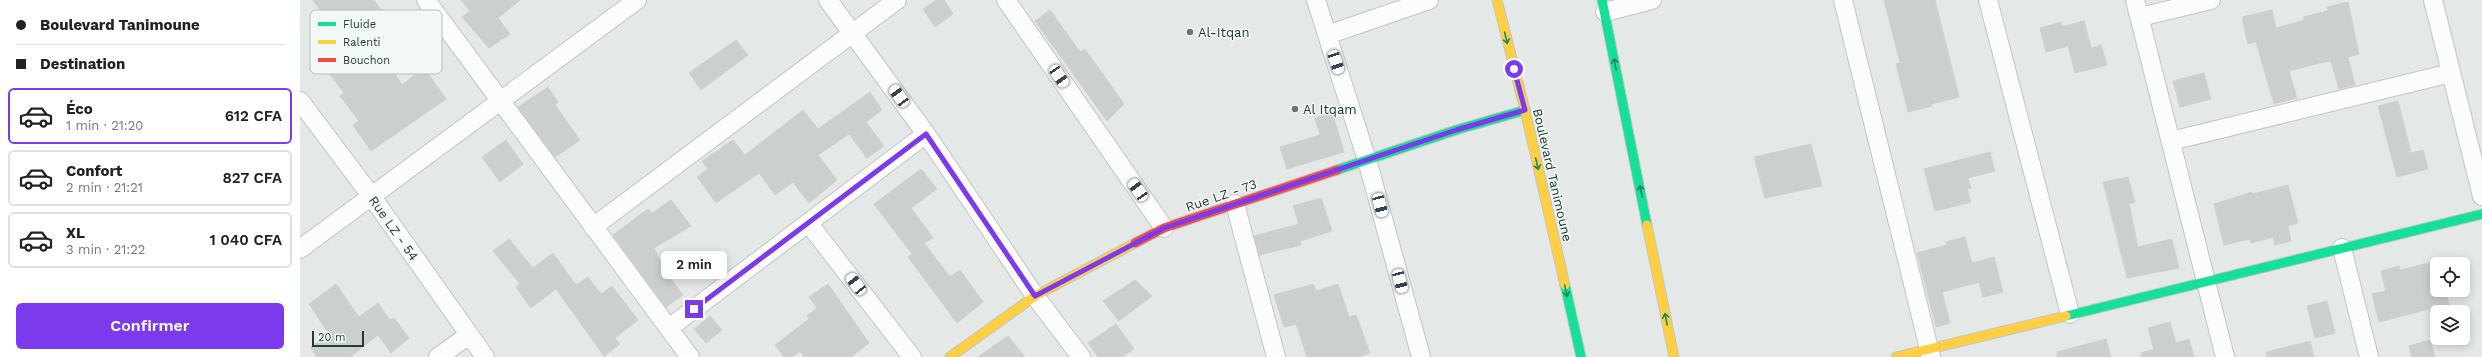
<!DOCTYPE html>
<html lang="fr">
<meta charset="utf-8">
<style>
:root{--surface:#fff;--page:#f6f6f6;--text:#222;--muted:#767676;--line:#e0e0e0;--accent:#7c3aed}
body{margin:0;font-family:"Work Sans",sans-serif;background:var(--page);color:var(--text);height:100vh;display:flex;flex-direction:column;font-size:15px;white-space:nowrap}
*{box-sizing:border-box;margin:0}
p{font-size:13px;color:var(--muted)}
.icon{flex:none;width:22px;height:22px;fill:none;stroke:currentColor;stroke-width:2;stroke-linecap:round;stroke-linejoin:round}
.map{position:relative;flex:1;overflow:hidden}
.side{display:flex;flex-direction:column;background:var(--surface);width:300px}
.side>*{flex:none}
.guide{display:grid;align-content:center;height:88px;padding:0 16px;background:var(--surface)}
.fabs{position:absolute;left:2130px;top:257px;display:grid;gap:8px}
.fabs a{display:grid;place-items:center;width:40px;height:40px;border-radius:6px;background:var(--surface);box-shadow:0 2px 10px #0003;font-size:20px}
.scale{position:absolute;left:12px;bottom:10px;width:52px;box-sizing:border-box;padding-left:4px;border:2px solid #233b34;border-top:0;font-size:11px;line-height:14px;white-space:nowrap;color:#233b34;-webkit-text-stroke:3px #f2f8f5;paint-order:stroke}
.end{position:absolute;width:18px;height:18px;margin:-9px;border:5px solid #7c3aed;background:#fff;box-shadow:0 0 0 2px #fff}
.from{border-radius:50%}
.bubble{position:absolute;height:28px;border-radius:6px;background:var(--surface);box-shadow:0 2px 10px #0003;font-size:13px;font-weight:600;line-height:28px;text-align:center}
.car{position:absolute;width:12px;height:24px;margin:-12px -6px;border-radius:5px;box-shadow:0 0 3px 1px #0007;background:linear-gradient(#fff 24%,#345 0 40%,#fff 0 76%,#345 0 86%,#fff 0)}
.guide b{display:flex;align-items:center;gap:14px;height:38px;font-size:15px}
.guide b+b{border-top:1px solid var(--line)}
.guide i{width:10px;height:10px;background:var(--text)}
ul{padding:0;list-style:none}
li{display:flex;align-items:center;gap:12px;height:56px;margin:0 8px 6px;padding:0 8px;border:2px solid var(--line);border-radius:6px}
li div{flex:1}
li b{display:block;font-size:15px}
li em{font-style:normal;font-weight:600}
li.on{border-color:var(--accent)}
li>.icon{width:36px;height:36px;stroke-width:1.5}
.cta{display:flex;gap:8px;margin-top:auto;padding:8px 16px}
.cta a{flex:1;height:46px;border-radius:6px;background:var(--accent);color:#fff;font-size:16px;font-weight:600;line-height:46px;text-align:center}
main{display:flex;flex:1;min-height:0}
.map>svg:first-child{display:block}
.building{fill:#cbd0ce;stroke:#cdd2d0}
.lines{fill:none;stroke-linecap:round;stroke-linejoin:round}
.street-casing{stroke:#c1c6c4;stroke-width:20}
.fast-casing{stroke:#c0c6c4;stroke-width:11}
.slow-casing{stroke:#c0c6c4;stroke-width:11}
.jam-casing{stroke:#c0c6c4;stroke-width:11}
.street{stroke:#fbfcfb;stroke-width:18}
.fast{stroke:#16e098;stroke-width:9}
.slow{stroke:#ffcf43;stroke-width:9}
.jam{stroke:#f24e42;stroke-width:9}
.oneway{stroke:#1d8561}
.route{stroke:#7c3aed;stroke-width:5}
.poi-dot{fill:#677873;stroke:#f2f8f5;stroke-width:1.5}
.labels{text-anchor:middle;stroke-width:3;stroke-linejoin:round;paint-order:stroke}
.poi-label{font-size:13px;fill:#233b34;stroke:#f2f8f5;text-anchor:start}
.street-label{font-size:13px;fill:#233b34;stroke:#f2f8f5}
.key{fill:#f2f8f5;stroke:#b4bfbb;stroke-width:1}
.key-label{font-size:11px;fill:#233b34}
</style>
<main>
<section class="side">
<div class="guide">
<b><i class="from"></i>Boulevard Tanimoune</b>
<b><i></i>Destination</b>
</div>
<ul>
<li class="on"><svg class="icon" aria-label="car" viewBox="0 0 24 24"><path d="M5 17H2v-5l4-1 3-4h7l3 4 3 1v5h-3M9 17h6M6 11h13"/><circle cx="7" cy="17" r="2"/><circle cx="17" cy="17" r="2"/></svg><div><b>Éco</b><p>1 min · 21:20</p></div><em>612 CFA</em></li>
<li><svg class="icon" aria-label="car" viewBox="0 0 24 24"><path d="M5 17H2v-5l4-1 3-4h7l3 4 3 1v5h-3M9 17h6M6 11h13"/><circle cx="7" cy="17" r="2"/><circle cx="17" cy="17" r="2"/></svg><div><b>Confort</b><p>2 min · 21:21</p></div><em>827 CFA</em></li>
<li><svg class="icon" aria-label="car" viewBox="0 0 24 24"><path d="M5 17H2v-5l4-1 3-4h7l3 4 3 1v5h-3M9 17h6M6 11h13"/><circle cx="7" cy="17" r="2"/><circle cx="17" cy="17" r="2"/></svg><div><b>XL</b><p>3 min · 21:22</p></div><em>1 040 CFA</em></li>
</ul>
<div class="cta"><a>Confirmer</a></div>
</section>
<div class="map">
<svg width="2182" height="357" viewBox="0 0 2182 357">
<rect width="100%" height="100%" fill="#e4e9e7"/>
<path class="building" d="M12,0h62l7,10 -25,15 29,41 4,-2 13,21 22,-17 22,31 -75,52 -18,-26 6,-4 -19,-25 4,-3 -15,-20 13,-12 -6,-9 13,-9z
M161,0h59l-22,18 12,16 -21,14 -27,-31 8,-6z
M636,0h8l9,14 -18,13 -12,-18z
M1584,0h51l24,97 -28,7 1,2 -24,6 -12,-48 4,-1z
M2048,2l11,52 -11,3 7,28 -16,4 -8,-28 -12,2 -30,8 8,27 -23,6 -18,-62 -8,2 -6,-27 30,-7 4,18 28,-8 -1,-3 25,-6 -1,-4z
M750,10l30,42 5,-3 39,55 -17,17 -72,-100z
M1784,21l7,27 10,-3 6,20 -32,8 -7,-27 -22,6 -6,-24 21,-6 1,5z
M436,40l12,15 -47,35 -12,-17z
M1904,73l7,26 -31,8 -7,-26z
M248,87l10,15 -3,3 25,35 -25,17 -37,-50z
M570,92l12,18 -16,12 18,24 -17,12 -18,-24 -31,21 19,25 -28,23 -16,-21 -18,13 -16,-22 -43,30 -19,-26 11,-8 -6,-8 31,-21 12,15 58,-45 15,19z
M2098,101l13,52 12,-3 5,19 -31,8 -19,-71z
M1032,112l12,40 -57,17 -7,-22 40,-12 -5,-17z
M206,140l17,24 -23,18 -18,-25z
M1511,144l11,42 -57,12 -11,-41z
M1690,152l5,19 -27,7 3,10 -4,1 4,13 -36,9 -11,-42z
M621,169l16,20 -26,19 22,30 -9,5 26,34 10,-7 23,32 -26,21 -49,-66 4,-3 -38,-50z
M1828,177l7,25 -6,2 9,43 34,-8 7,29 -52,10 -24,-96z
M1988,185l10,38 -10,3 3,15 -16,4 -2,-8 -22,6 -1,-4 -26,6 -10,-41 38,-12 1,2z
M1021,198l11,33 -32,10 1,4 -42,10 -5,-19 45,-12 -6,-18z
M371,200l20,26 -37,22 12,25 17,22 -17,12 -53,-72 35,-26 4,4z
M1665,237l7,26 22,-6 9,35 -20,5 -4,-15 -37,10 8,31 -14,4 -19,-74 30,-8 -1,-3z
M209,239l24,29 20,-15 23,32 12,-8 13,17 11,-8 26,34 -23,18 5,6 -16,12 -48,-67 -25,19 -15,-21 4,-3 -27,-33z
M2137,261v29h8l5,18 -20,5 -1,-4 -50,13 -7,-28 14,-3 -5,-20 18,-5 1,4z
M835,280l17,16 -33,25 -16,-20z
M36,284l23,33 19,-14 12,17 4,-2 15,20 -18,15 -13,-18 -28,22h-33l-7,-10 19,-13 -20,-30z
M528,284l41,59 -18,14h-47l-4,-6 -8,6h-8l-9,-12 34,-26 -2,-3 10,-8 -8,-11z
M1013,284l3,7 22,-7 11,33 7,-2 14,38 -11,4h-52l-11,-33 -12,3 -10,-32z
M2027,301l8,32 -20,5 -8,-32z
M410,316l12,14 -16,13 -12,-14z
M1870,322l6,21 13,-4 5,18h-52l-1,-4 13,-4 -6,-21z
M816,324l18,25 -12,8h-24l-10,-14z
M708,336l17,21h-47l21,-15z
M1806,339l5,18h-54v-5z
M2130,340l5,17h-23l-3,-11z
M2010,341l4,16h-47l-1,-5z"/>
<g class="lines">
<g class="street-casing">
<path id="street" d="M126,0l264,357
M528,0l98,134 109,162 46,61
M706,0l158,228
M1016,0l51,160 54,197
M1543,0l88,357
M1688,0l82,314
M1835,0l90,357
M2133,0l49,196
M1305,12l47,-12
M1840,17l71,-17
M1027,35l102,-35
M0,101l72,96 113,160
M1871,141l280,-68
M935,204l41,153
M509,224l103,133
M293,227l304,-227
M2042,248l27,109
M0,249l337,-249
M369,328l257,-194
M138,357l31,-22"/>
</g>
<g class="fast-casing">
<path id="fast" d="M1302,0l45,225
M1037,170l119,-40 69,-20
M1265,285l16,72
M1766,316l416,-102"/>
</g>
<g class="slow-casing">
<path id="slow" d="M1197,0l28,110 40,175
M1347,225l27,132
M650,357l85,-61 100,-53
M1596,357l170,-41"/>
</g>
<g class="jam-casing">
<path id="jam" d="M835,243l29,-15 173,-58"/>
</g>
<use href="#street" class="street"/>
<use href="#fast" class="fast"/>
<use href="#slow" class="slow"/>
<use href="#jam" class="jam"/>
</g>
<defs><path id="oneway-shaft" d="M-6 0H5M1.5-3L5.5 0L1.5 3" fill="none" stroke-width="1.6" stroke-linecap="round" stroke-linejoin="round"/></defs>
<g class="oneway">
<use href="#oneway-shaft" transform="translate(1206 38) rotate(76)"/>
<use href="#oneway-shaft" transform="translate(1315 64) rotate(-101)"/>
<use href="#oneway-shaft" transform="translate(1237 164) rotate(77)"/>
<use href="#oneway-shaft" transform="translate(1341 191) rotate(-101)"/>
<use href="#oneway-shaft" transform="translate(1266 291) rotate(77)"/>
<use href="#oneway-shaft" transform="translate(1366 319) rotate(-101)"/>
</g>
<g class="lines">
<path class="route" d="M394,309l232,-175 109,162 129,-68 292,-98 69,-20 -11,-41"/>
</g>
<g class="poi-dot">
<circle cx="890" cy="32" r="4"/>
<circle cx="995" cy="109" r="4"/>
</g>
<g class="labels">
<g class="poi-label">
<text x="898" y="37">Al-Itqan</text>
<text x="1003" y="114">Al Itqam</text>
</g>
<g class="street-label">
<text transform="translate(1253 175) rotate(77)" y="5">Boulevard Tanimoune</text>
<text transform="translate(921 195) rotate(-19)" y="5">Rue LZ - 73</text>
<text transform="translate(94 228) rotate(55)" y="5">Rue LZ - 54</text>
</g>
</g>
<rect x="10" y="10" width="132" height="64" rx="6" class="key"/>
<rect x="18" y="22" width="18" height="4" fill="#16e098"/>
<rect x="18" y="40" width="18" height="4" fill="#ffcf43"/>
<rect x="18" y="58" width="18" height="4" fill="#f24e42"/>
<g class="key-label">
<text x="43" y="28">Fluide</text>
<text x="43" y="46">Ralenti</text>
<text x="43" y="64">Bouchon</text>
</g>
</svg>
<div class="fabs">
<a><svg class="icon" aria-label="locate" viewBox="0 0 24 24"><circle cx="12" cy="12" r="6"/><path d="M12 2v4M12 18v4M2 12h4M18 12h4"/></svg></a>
<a><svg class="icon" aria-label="layers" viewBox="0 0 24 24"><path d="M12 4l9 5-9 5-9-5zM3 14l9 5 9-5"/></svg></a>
</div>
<div class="scale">20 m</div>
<i class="end from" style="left:1214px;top:69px"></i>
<i class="end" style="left:394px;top:309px"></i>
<div class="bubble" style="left:361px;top:251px;width:66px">2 min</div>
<i class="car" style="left:1036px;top:62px;rotate:162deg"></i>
<i class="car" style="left:759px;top:76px;rotate:146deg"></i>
<i class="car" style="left:599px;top:96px;rotate:324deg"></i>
<i class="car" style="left:838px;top:190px;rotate:325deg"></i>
<i class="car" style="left:1080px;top:205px;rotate:165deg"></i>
<i class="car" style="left:1100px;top:281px;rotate:165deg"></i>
<i class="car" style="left:556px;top:284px;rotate:322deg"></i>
</div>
</main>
